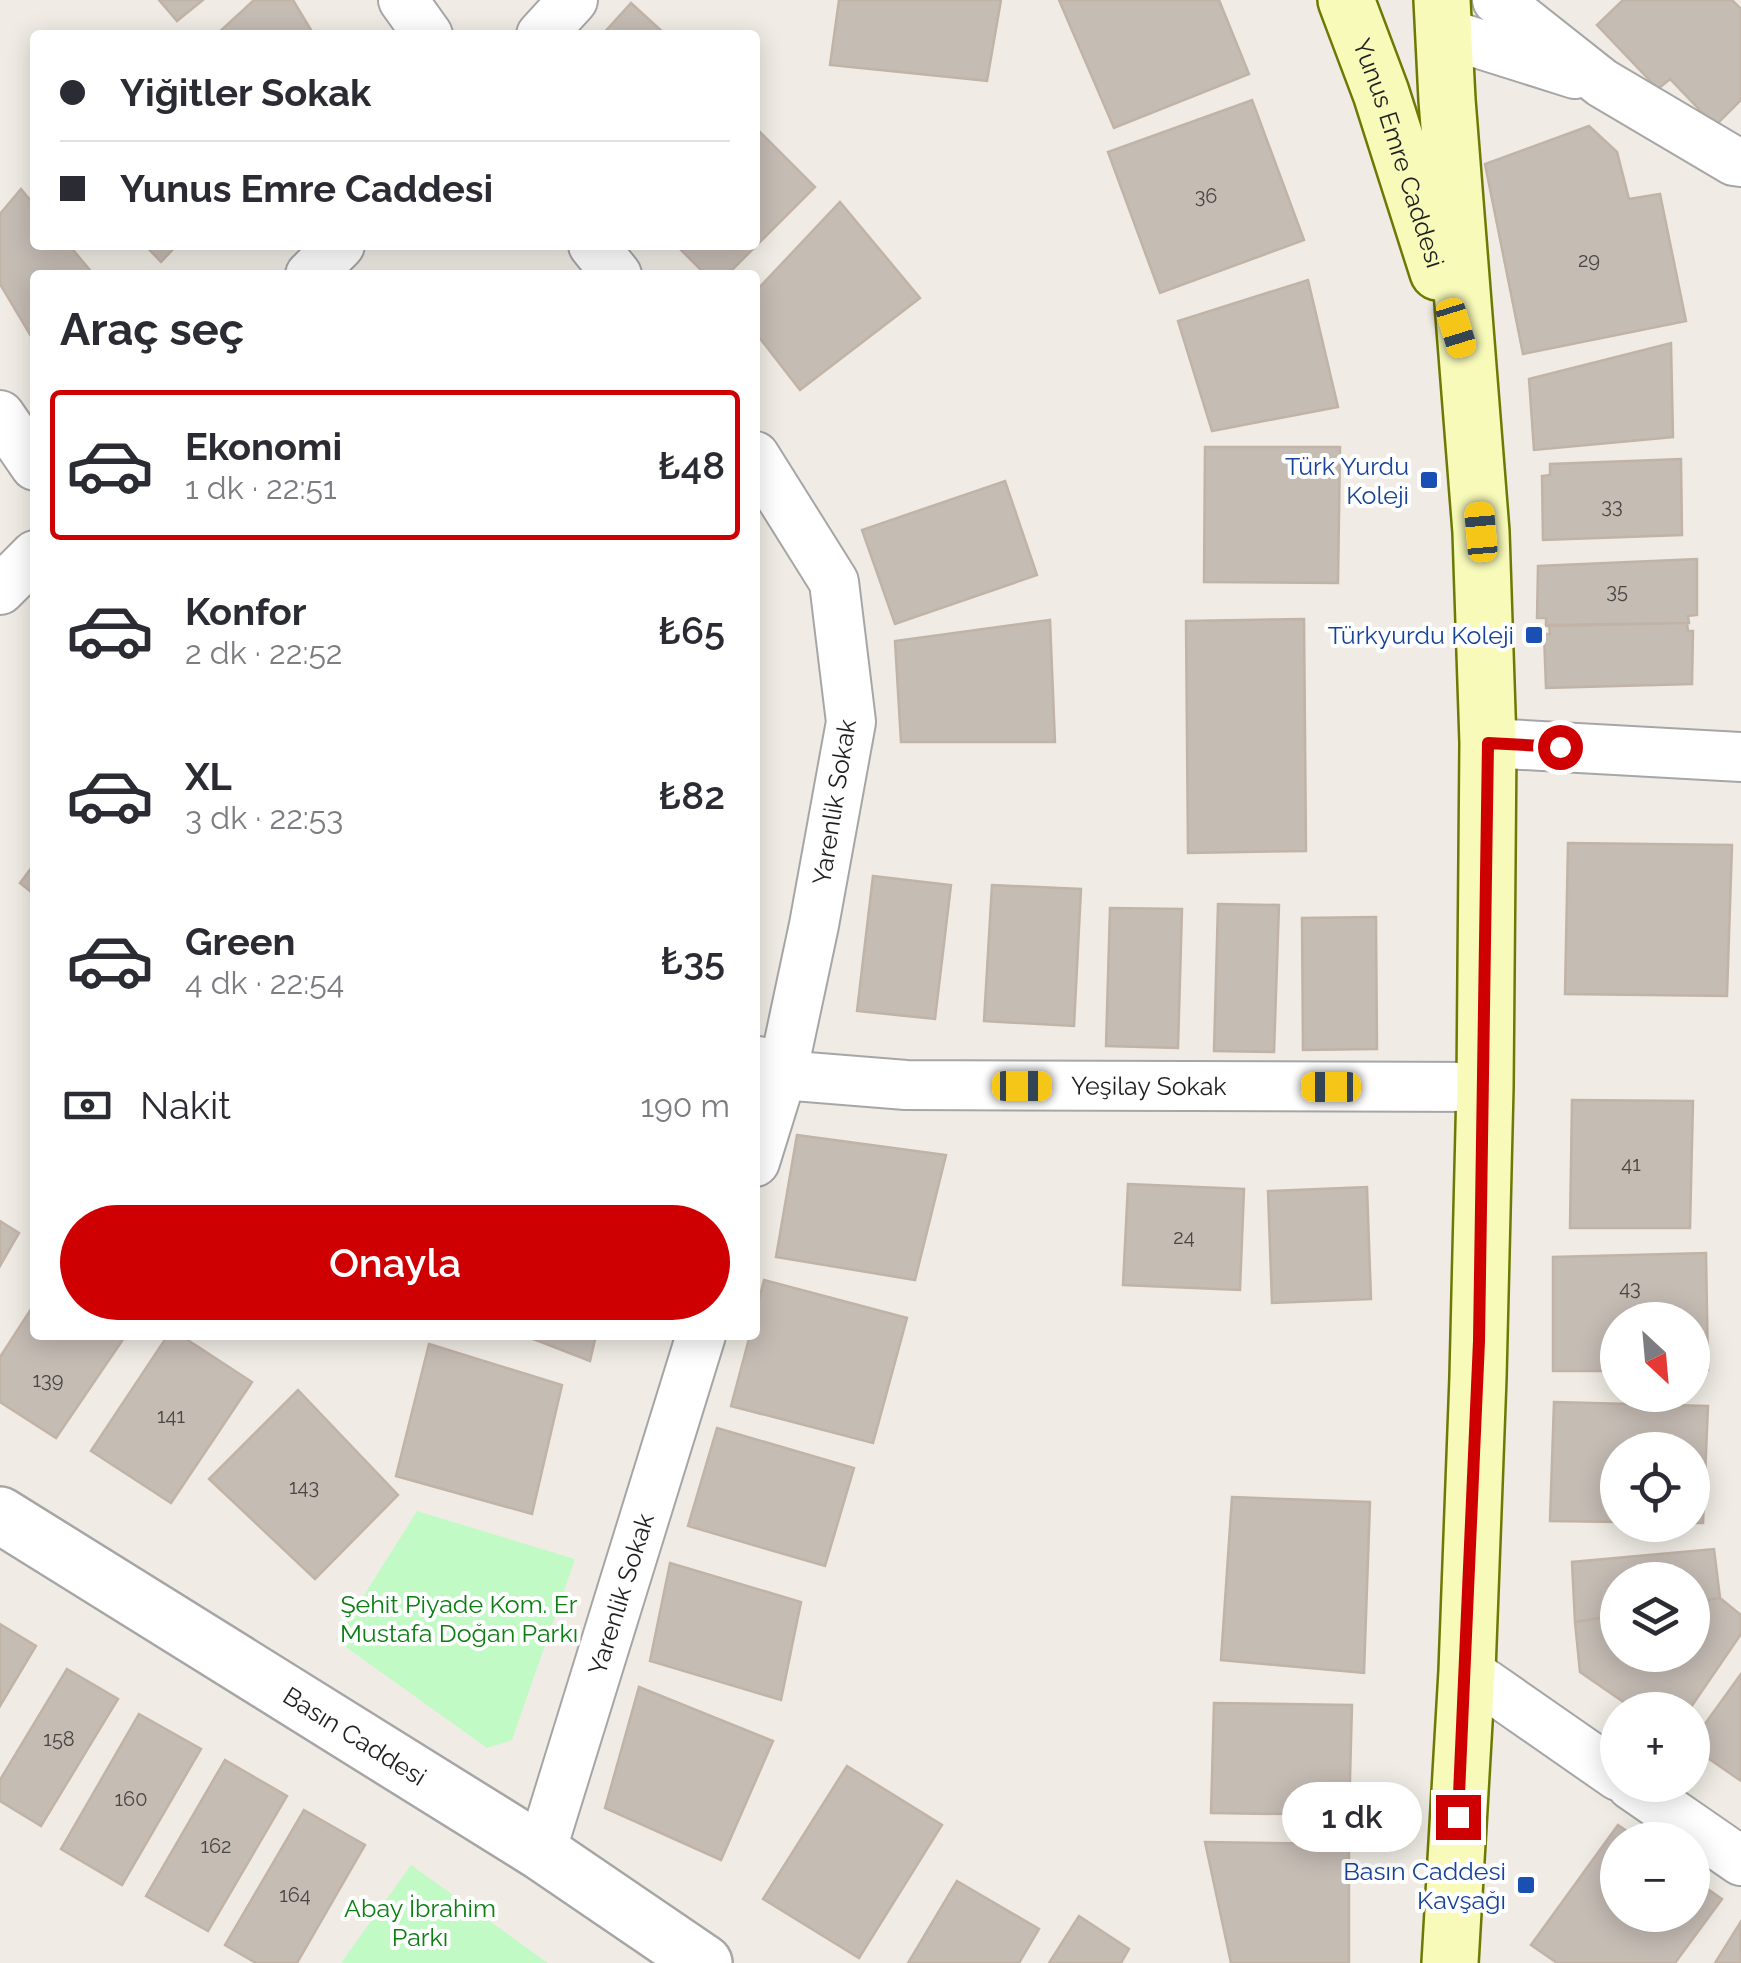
<!DOCTYPE html>
<html lang="tr">
<meta charset="utf-8">
<style>
:root{--surface:#fff;--page:#f7f7f7;--text:#2b2b33;--muted:#7c7c81;--line:#e1e1e2;--accent:#ce0002}
body{margin:0;font-family:Raleway,sans-serif;background:var(--page);color:var(--text);height:100vh;display:flex;flex-direction:column;font-size:38px;white-space:nowrap}
*{box-sizing:border-box;margin:0}
p{font-size:32px;color:var(--muted)}
.icon{flex:none;width:55px;height:55px;fill:none;stroke:currentColor;stroke-width:2;stroke-linecap:round;stroke-linejoin:round}
.map{position:relative;flex:1;overflow:hidden}
.side{position:absolute;left:30px;top:270px;width:730px;height:1070px;display:flex;flex-direction:column;background:var(--surface);border-radius:10px;box-shadow:0 5px 25px #0003}
.side>*{flex:none}
.top-card{position:absolute;left:30px;top:30px;width:730px;height:220px;border-radius:10px;box-shadow:0 5px 25px #0003;display:grid;align-content:center;height:220px;padding:0 30px;background:var(--surface)}
.needle{width:65px;rotate:154deg}
.buttons{position:absolute;left:1600px;top:1302px;display:grid;gap:20px}
.buttons a{display:grid;place-items:center;width:110px;height:110px;border-radius:50%;background:var(--surface);box-shadow:0 5px 25px #0003;font-size:50px}
.end{position:absolute;width:45px;height:45px;margin:-22px;border:12px solid #ce0002;background:#fff;box-shadow:0 0 0 5px #fff}
.from{border-radius:50%}
.bubble{position:absolute;height:70px;border-radius:35px;background:var(--surface);box-shadow:0 5px 25px #0003;font-size:32px;font-weight:600;line-height:70px;text-align:center}
.car{position:absolute;width:30px;height:60px;margin:-30px -15px;border-radius:12px;box-shadow:0 0 8px 2px #0007;background:linear-gradient(#f5c518 24%,#345 0 40%,#f5c518 0 76%,#345 0 86%,#f5c518 0)}
.top-card b{display:flex;align-items:center;gap:35px;height:95px;font-size:38px}
.top-card b+b{border-top:2px solid var(--line)}
.top-card i{width:25px;height:25px;background:var(--text)}
ul{padding:0;list-style:none}
li{display:flex;align-items:center;gap:30px;height:150px;margin:0 20px 15px;padding:0 10px;border:5px solid transparent;border-radius:10px}
li div{flex:1}
li b{display:block;font-size:38px}
li em{font-style:normal;font-weight:600}
li.selected{border-color:var(--accent)}
li>.icon{width:90px;height:90px;stroke-width:1.5}
h2{padding:0 30px;font-size:45px;line-height:120px}
.pay{display:flex;align-items:center;gap:25px;height:110px;padding:0 30px;font-size:38px}
.pay p{margin-inline-start:auto}
.action{display:flex;gap:20px;margin-top:auto;padding:20px 30px}
.action a{flex:1;height:115px;border-radius:60px;background:var(--accent);color:#fff;font-size:40px;font-weight:600;line-height:115px;text-align:center}
.map>svg:first-child{display:block}
.park{fill:#c2fac6}
.building{fill:#c5bcb4;stroke:#c2b3a7;stroke-width:2.5}
.lines{fill:none;stroke-linecap:round;stroke-linejoin:round}
.minor-casing{stroke:#a6a6a6;stroke-width:52}
.tertiary-casing{stroke:#a6a6a6;stroke-width:60}
.secondary-casing{stroke:#6d7903;stroke-width:60}
.minor{stroke:#fff;stroke-width:48}
.tertiary{stroke:#fff;stroke-width:55}
.secondary{stroke:#f8fab9;stroke-width:55}
.route{stroke:#ce0002;stroke-width:12}
.transit-dot{fill:#1a4fb4;stroke:#fff;stroke-width:4}
.labels{text-anchor:middle;stroke-width:8;stroke-linejoin:round;paint-order:stroke}
.number-label{font-size:20px;fill:#484644}
.street-label{font-size:25px;fill:#1f1f1f;stroke:#fff}
.transit-label{font-size:25px;fill:#164399;stroke:#fff;text-anchor:end}
.park-label{font-size:25px;fill:#0a8013;stroke:#fff}
</style>
<div class="map">
<svg width="1741" height="1963" viewBox="0 0 1741 1963">
<rect width="100%" height="100%" fill="#f0ece5"/>
<path class="park" d="M417,1511l158,48 -63,181 -25,8 -151,-108z
M411,1865l137,98h-207z"/>
<path class="building" d="M159,0h44l-26,21z
M254,0h39l21,35h-98z
M839,0h162l-14,81 -157,-16z
M1059,0h160l30,74 -135,54z
M1623,0h109l9,9v91l-26,26 -45,-47 -12,10 -61,-64z
M631,3l35,32h-64z
M1252,100l52,140 -144,53 -52,-141z
M1589,126l28,26 12,47 31,-5 26,127 -163,33 -38,-190z
M755,127l60,60 -88,88h-21l-30,-30h79z
M21,189l14,17v39h34l25,30h-59v68l-35,-59v-70z
M840,202l80,96 -120,92 -45,-58v-40z
M145,245h32l-16,17z
M1308,280l30,127 -126,24 -34,-110z
M1671,343l2,94 -139,13 -5,-71z
M1205,447h135l-2,136 -134,-1z
M1681,459l1,76 -139,5 -1,-64 8,-1v-11z
M1005,481l32,94 -142,49 -33,-94z
M1697,559v56l-9,1 1,7 -143,3v-8h-9l1,-52z
M1304,619l2,232 -118,2 -2,-232z
M1050,620l5,122h-154l-6,-101z
M1687,623l1,8h5l-1,53 -146,4 -2,-54h6l-1,-9z
M1568,843l164,2 -5,151 -162,-2z
M35,863v32l-15,-12z
M873,876l78,9 -16,134 -78,-8z
M992,885l89,4 -7,137 -90,-5z
M1218,904l61,1 -5,147 -60,-1z
M1110,908l72,1 -4,139 -72,-2z
M1376,917l1,132 -74,1 -1,-132z
M1572,1100l121,1 -3,127h-120z
M797,1135l149,20 -31,125 -139,-23z
M1128,1184l116,5 -4,101 -117,-5z
M1367,1187l4,112 -99,4 -4,-112z
M0,1221l19,12 -19,33z
M1706,1253l2,117h-16v-50h-74v51h-65v-114z
M764,1280l143,38 -34,125 -142,-37 19,-71h5v-19z
M35,1303v32h91l-70,103 -56,-36v-45z
M168,1335h12l72,47 -81,121 -80,-52z
M523,1335h73l-6,26z
M429,1344l133,41 -30,129 -136,-38z
M298,1390l100,105 -83,84 -106,-100z
M1554,1402l154,4 -5,117h-11v-73h-74v72l-68,-1z
M717,1428l137,40 -29,98 -137,-40z
M1232,1497l138,5 -6,171 -143,-13z
M1714,1549l6,49 -28,5v-23h-74v35l-43,7 -3,-60z
M670,1563l131,39 -20,98 -131,-39z
M1720,1598l21,17v19l-52,76h-54l-55,-38 -5,-50 43,-7v40h74v-52z
M0,1624l36,22 -36,60z
M67,1669l51,30 -77,127 -41,-25v-21z
M1741,1674v107l-49,-34v-5z
M639,1687l134,54 -52,119 -116,-52z
M1214,1703l138,2 -3,110 -138,-2z
M139,1714l62,35 -79,136 -61,-36z
M225,1760l62,36 -79,135 -62,-35z
M847,1766l95,59 -83,133 -96,-59z
M304,1810l61,35 -68,118h-41l-31,-18z
M1618,1825l22,15h-22v75h74v-37l30,21 -47,64h-118l-26,-18z
M1205,1842l144,2v119h-118z
M957,1881l82,48 -20,34h-111z
M1079,1916l50,33 -8,14h-72z
M1740,1923l1,40h-26z"/>
<g class="lines">
<g class="minor-casing">
<g id="minor">
<path d="M403,0l25,35"/>
<path d="M1497,0l105,83 132,78 7,1"/>
<path d="M1445,33l130,41"/>
<path d="M541,35l32,-35"/>
<path d="M593,245l24,30"/>
<path d="M310,275l30,-30"/>
<path d="M0,415l35,51"/>
<path d="M755,456l79,126 17,140 -37,203 -32,150 -27,87"/>
<path d="M0,590l35,-35"/>
<path d="M1488,743l253,14"/>
<path id="s1" d="M758,1061l24,14 124,10 579,2"/>
<path d="M1467,1671l151,105"/>
<path d="M1631,1785l110,76"/>
<path id="s2" d="M541,1852l160,-517"/>
</g>
</g>
<g class="tertiary-casing">
<g id="tertiary">
<path id="s3" d="M0,1515l541,337 163,111"/>
</g>
</g>
<g class="secondary-casing">
<g id="secondary">
<path id="s4" d="M1346,0l35,93 57,179"/>
<path d="M1442,0l5,100 34,432 7,211 -3,344 -7,290 -11,294 -17,292"/>
</g>
</g>
<use href="#minor" class="minor"/>
<use href="#tertiary" class="tertiary"/>
<use href="#secondary" class="secondary"/>
</g>
<g class="lines">
<path class="route" d="M1458,1817l21,-476 9,-598 72,4"/>
</g>
<g class="transit-dot">
<rect x="1419" y="470" width="20" height="20" rx="5"/>
<rect x="1524" y="625" width="20" height="20" rx="5"/>
<rect x="1516" y="1875" width="20" height="20" rx="5"/>
</g>
<g class="labels">
<g class="number-label">
<text x="1206" y="203">36</text>
<text x="1589" y="267">29</text>
<text x="1612" y="513">33</text>
<text x="1617" y="598">35</text>
<text x="1631" y="1171">41</text>
<text x="1184" y="1244">24</text>
<text x="1630" y="1295">43</text>
<text x="48" y="1387">139</text>
<text x="171" y="1423">141</text>
<text x="304" y="1494">143</text>
<text x="59" y="1746">158</text>
<text x="131" y="1806">160</text>
<text x="216" y="1853">162</text>
<text x="295" y="1902">164</text>
</g>
<g class="street-label">
<text dy="9" stroke="none"><textPath href="#s4" startOffset="162">Yunus Emre Caddesi</textPath></text>
<text transform="translate(834 802) rotate(-81)" y="9">Yarenlik Sokak</text>
<text dy="9" stroke="none"><textPath href="#s1" startOffset="395">Yeşilay Sokak</textPath></text>
<text dy="9" stroke="none"><textPath href="#s2" startOffset="270">Yarenlik Sokak</textPath></text>
<text dy="9" stroke="none"><textPath href="#s3" startOffset="418">Basın Caddesi</textPath></text>
</g>
<g class="transit-label">
<text x="1409" y="475">Türk Yurdu<tspan x="1409" dy="29">Koleji</tspan></text>
<text x="1514" y="644">Türkyurdu Koleji</text>
<text x="1506" y="1880">Basın Caddesi<tspan x="1506" dy="29">Kavşağı</tspan></text>
</g>
<g class="park-label">
<text x="459" y="1613">Şehit Piyade Kom. Er<tspan x="459" dy="29">Mustafa Doğan Parkı</tspan></text>
<text x="420" y="1917">Abay İbrahim<tspan x="420" dy="29">Parkı</tspan></text>
</g>
</g>
</svg>
<div class="buttons">
<a><svg class="needle" viewBox="-14 -14 28 28"><path d="M0-13l5 13h-10z" fill="#e53935"/><path d="M0 13l5-13h-10z" fill="#7c7c81"/></svg></a>
<a><svg class="icon" aria-label="locate" viewBox="0 0 24 24"><circle cx="12" cy="12" r="6"/><path d="M12 2v4M12 18v4M2 12h4M18 12h4"/></svg></a>
<a><svg class="icon" aria-label="layers" viewBox="0 0 24 24"><path d="M12 4l9 5-9 5-9-5zM3 14l9 5 9-5"/></svg></a>
<a>+</a>
<a>−</a>
</div>
<i class="end from" style="left:1560px;top:747px"></i>
<i class="end" style="left:1458px;top:1817px"></i>
<div class="bubble" style="left:1282px;top:1782px;width:140px">1 dk</div>
<i class="car" style="left:1456px;top:328px;rotate:163deg"></i>
<i class="car" style="left:1481px;top:532px;rotate:355deg"></i>
<i class="car" style="left:1022px;top:1086px;rotate:90deg"></i>
<i class="car" style="left:1331px;top:1087px;rotate:270deg"></i>
<div class="top-card">
<b><i class="from"></i>Yiğitler Sokak</b>
<b><i></i>Yunus Emre Caddesi</b>
</div>
<section class="side">
<h2>Araç seç</h2>
<ul>
<li class="selected"><svg class="icon" aria-label="car" viewBox="0 0 24 24"><path d="M5 17H2v-5l4-1 3-4h7l3 4 3 1v5h-3M9 17h6M6 11h13"/><circle cx="7" cy="17" r="2"/><circle cx="17" cy="17" r="2"/></svg><div><b>Ekonomi</b><p>1 dk · 22:51</p></div><em>₺48</em></li>
<li><svg class="icon" aria-label="car" viewBox="0 0 24 24"><path d="M5 17H2v-5l4-1 3-4h7l3 4 3 1v5h-3M9 17h6M6 11h13"/><circle cx="7" cy="17" r="2"/><circle cx="17" cy="17" r="2"/></svg><div><b>Konfor</b><p>2 dk · 22:52</p></div><em>₺65</em></li>
<li><svg class="icon" aria-label="car" viewBox="0 0 24 24"><path d="M5 17H2v-5l4-1 3-4h7l3 4 3 1v5h-3M9 17h6M6 11h13"/><circle cx="7" cy="17" r="2"/><circle cx="17" cy="17" r="2"/></svg><div><b>XL</b><p>3 dk · 22:53</p></div><em>₺82</em></li>
<li><svg class="icon" aria-label="car" viewBox="0 0 24 24"><path d="M5 17H2v-5l4-1 3-4h7l3 4 3 1v5h-3M9 17h6M6 11h13"/><circle cx="7" cy="17" r="2"/><circle cx="17" cy="17" r="2"/></svg><div><b>Green</b><p>4 dk · 22:54</p></div><em>₺35</em></li>
</ul>
<div class="pay"><svg class="icon" aria-label="cash" viewBox="0 0 24 24"><path d="M3 7h18v10H3z"/><circle cx="12" cy="12" r="2"/></svg>Nakit<p>190 m</p></div>
<div class="action"><a>Onayla</a></div>
</section>
</div>
